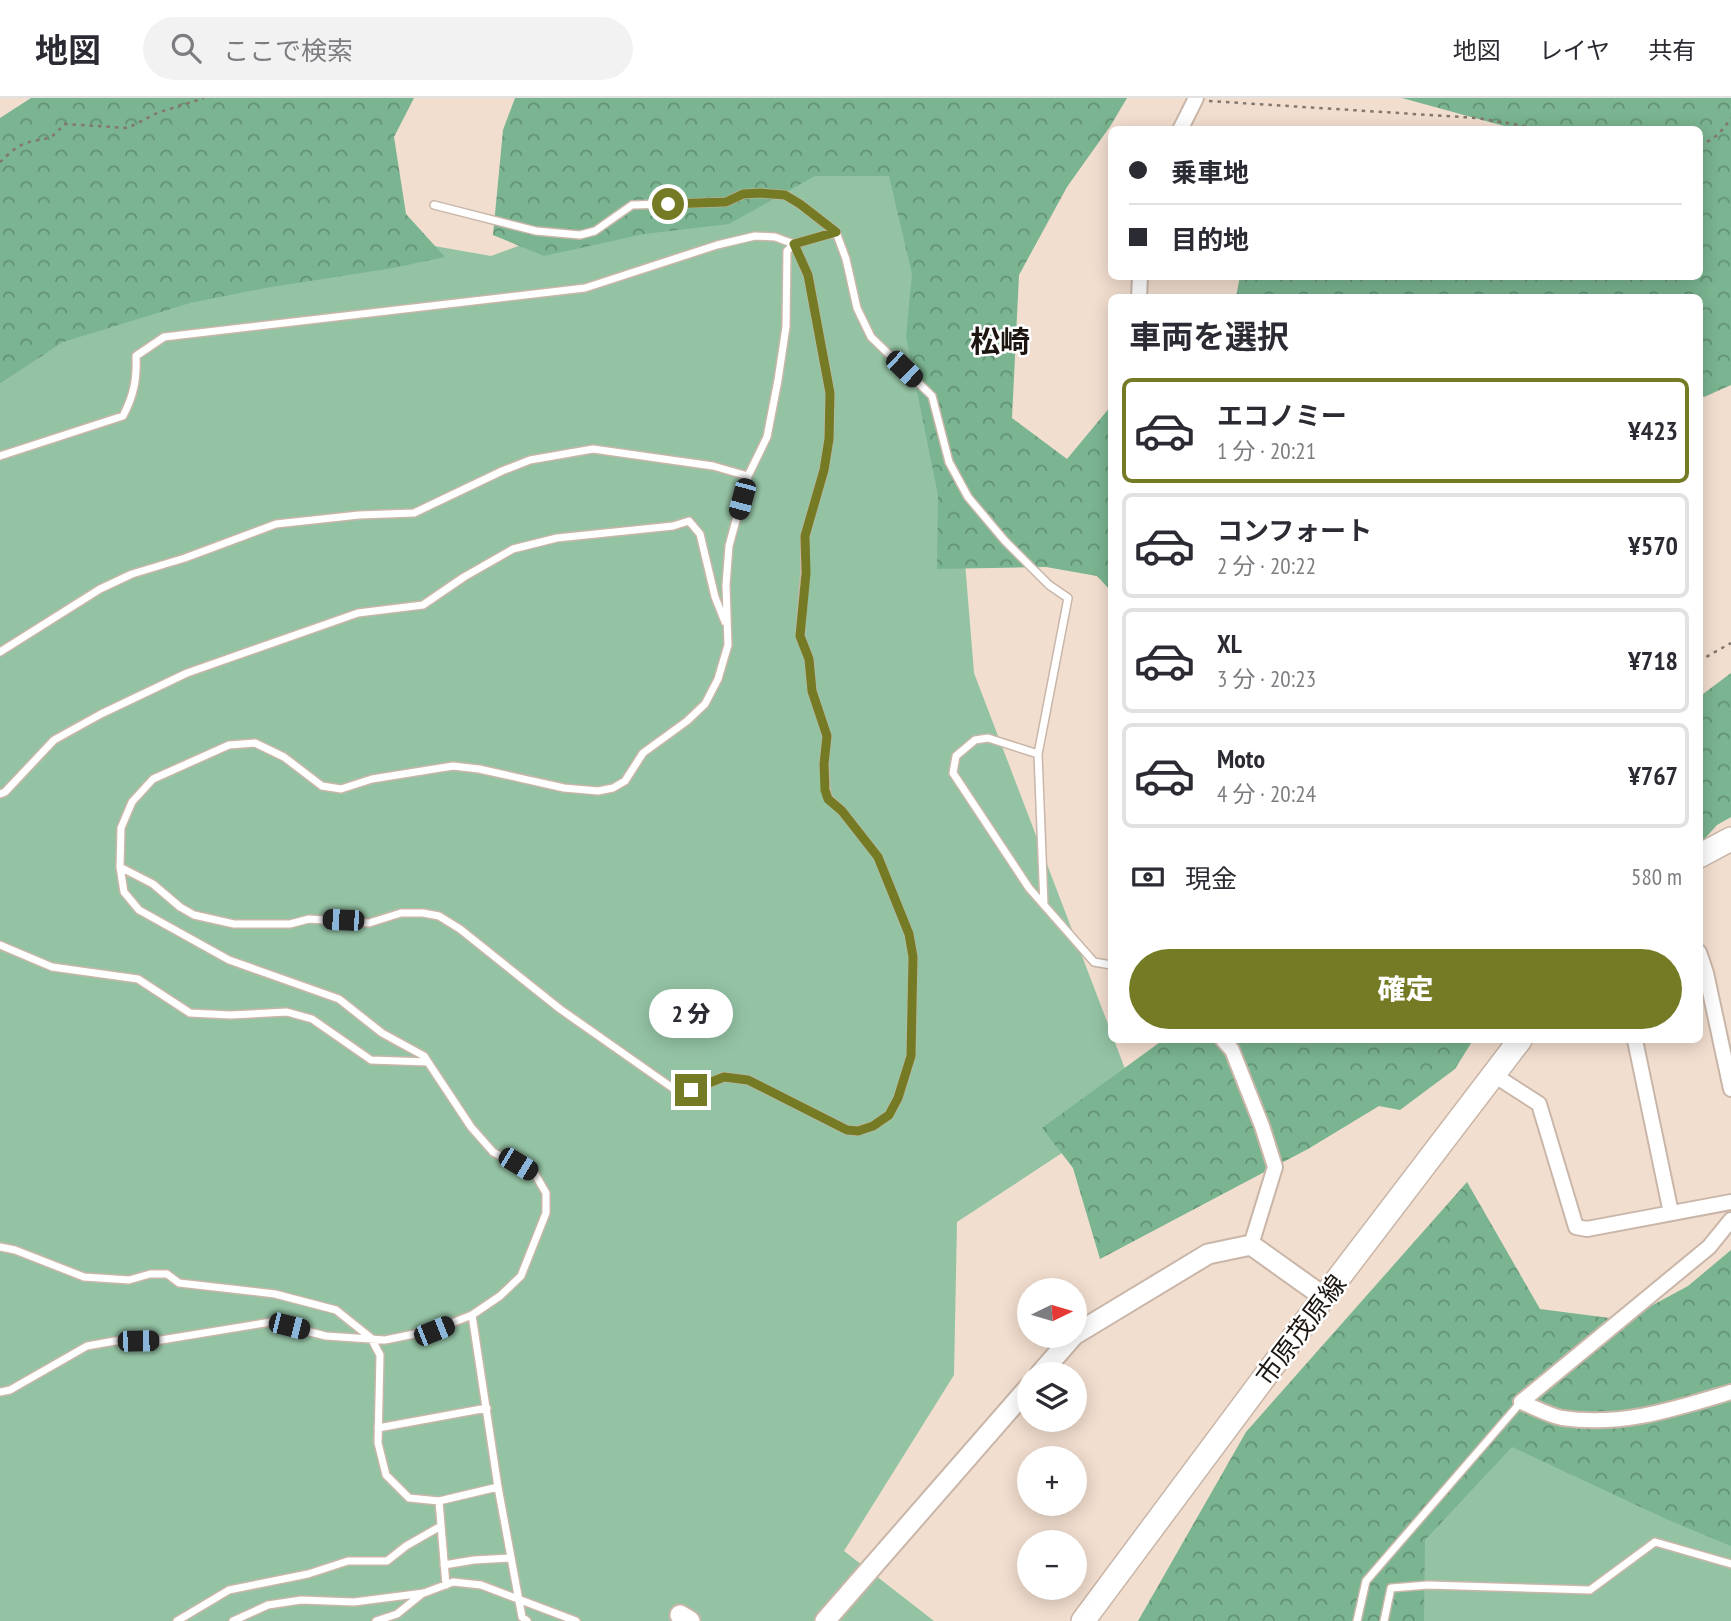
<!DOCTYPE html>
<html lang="ja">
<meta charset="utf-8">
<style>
:root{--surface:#fff;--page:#f2f2f3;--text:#2b2b33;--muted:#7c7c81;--line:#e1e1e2;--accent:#757b25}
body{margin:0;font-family:"PT Sans Narrow","Noto Sans JP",sans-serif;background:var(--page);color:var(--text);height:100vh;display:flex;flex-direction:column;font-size:26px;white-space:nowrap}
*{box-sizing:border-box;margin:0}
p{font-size:23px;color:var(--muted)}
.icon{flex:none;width:38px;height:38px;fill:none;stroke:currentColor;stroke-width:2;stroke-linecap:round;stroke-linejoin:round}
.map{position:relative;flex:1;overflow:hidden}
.sheet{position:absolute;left:1108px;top:196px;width:595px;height:749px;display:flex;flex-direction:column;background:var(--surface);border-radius:10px;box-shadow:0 4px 18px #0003}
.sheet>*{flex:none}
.guide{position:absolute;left:1108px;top:28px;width:595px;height:154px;border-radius:10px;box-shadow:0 4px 18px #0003;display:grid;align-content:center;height:154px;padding:0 21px;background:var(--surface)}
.needle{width:46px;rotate:85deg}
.controls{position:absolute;left:1017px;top:1180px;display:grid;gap:14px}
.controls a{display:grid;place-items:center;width:70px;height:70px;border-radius:50%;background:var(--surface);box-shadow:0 4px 18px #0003;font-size:35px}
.end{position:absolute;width:32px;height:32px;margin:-16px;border:9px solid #757b25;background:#fff;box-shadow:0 0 0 4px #fff}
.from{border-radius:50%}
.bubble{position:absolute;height:49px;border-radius:24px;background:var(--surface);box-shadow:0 4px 18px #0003;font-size:23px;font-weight:800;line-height:49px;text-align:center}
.car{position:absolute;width:21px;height:42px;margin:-21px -10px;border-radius:9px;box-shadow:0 0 5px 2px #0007;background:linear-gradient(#222 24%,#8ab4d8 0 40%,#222 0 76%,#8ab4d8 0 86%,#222 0)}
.guide b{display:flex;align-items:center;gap:24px;height:66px;font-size:26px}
.guide b+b{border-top:2px solid var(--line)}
.guide i{width:18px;height:18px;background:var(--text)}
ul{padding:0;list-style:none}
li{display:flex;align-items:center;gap:21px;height:105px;margin:0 14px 10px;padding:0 7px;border:4px solid var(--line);border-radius:10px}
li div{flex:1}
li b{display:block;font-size:26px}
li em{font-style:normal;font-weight:800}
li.active{border-color:var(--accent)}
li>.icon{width:63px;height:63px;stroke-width:1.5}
h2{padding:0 21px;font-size:32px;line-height:84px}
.pay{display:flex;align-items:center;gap:18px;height:77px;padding:0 21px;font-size:26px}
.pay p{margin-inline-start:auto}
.button{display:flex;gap:14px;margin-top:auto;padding:14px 21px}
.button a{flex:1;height:80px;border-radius:42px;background:var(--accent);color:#fff;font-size:28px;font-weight:800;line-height:80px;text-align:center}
header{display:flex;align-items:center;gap:42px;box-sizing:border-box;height:98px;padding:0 35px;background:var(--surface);border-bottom:2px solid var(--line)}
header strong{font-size:33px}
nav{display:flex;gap:38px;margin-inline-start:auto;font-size:24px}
.search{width:490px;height:63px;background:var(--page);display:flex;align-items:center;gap:18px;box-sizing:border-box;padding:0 24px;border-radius:38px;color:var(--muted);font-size:26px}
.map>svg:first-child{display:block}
.green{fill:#94c3a4}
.forest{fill:url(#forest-crowns)}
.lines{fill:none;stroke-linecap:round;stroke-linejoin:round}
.lane-casing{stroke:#c9b6a8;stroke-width:10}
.street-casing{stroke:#c9b6a8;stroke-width:18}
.secondary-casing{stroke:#c9b6a8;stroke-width:23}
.primary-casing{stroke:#c9b6a8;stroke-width:26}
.path{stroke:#84776d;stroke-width:2.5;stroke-dasharray:3.5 5;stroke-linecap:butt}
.lane{stroke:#fff;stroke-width:7}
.street{stroke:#fff;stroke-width:14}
.secondary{stroke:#fff;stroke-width:19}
.primary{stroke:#fff;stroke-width:23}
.route{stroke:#757b25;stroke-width:9}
.labels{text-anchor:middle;stroke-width:5;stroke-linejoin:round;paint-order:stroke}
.street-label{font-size:26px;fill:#1c1510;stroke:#fff}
.quarter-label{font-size:30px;font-weight:bold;fill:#1c1510;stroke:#fff}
</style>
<header>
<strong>地図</strong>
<div class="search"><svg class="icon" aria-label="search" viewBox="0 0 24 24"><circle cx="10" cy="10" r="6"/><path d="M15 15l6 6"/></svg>ここで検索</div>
<nav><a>地図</a><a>レイヤ</a><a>共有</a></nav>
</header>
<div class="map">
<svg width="1731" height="1523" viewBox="0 0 1731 1523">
<defs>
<pattern id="forest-crowns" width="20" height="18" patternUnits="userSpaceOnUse" patternTransform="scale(1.75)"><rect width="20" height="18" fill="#7ab490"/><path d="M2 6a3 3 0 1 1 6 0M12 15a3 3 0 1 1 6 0" fill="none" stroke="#639174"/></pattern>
</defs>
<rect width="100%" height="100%" fill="#f2decf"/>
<path class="green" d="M932,58l42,517 137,359v8h3l24,63 -181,119 -3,153 -110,176 90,70h-934v-1237l168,-113 170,-42 153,27 242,-88z
M1483,1292l248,85v146h-407z"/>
<path class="forest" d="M31,0h383l-20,39 12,77 39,43 -52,11 -128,20 -75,15 -127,39 -63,42v-266z
M515,0h612l-16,27 -44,62 -48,88 -7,143 55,41 44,-53v185l-14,-15 -51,-9 -109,2 1,-74 -32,-158 6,-63 -23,-98h-74l-86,48 -85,10 -100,22 -51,-21 10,-105z
M1402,0h329v287l-27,12 -5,-3v-96l-463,-1 4,-21h459v-146l-184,-1z
M1731,575v144l-14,8 -18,20v-148z
M1163,942h310l-18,29 -55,41 -21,-4 -71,43 -208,110 -27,-91 -31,-40z
M1467,1084l73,127 85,11 63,-34 43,-36v296l-65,-27 -154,-72 -87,93 -1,81h-286l108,-189z"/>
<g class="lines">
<g class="lane-casing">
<path id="lane" d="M434,107l102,26 44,4 15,-4 37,-26 94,-3 17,-8 17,-1 25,2 15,9 36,28
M0,358l123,-40c11,-21 14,-37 13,-60l28,-19 421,-49 132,-43 38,-9 20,1 19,7 14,31 22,118 -1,46 -5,31 -19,66v37l-5,63 9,23 3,32 15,45 -3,28 2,26 2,8 14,13 36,46 31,77 4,23 -2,99 -13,42 -9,17 -16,11 -16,5 -10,-1 -99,-50 -24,-3 -33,13 -17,-1 -114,-80 -100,-80 -21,-13 -16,-3h-22l-32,10 -60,-4 -19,5h-56l-40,-9 -14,-8 -27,-23 -33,-17
M0,554l100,-63 32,-15 53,-16 91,-34 83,-9 55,-2 88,-42 28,-11 63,-11 120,17 35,10
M1038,656l6,151
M0,696l5,-2 49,-52 47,-26 86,-41 171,-60 65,-8 41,-28 49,-28 44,-11 116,-12 16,-5 11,13 15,63 10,25
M0,847l52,22 86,12 52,34 40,2 57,-3 25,7 59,41 57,2
M0,1149l15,3 69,27 45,3 21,-6h17l12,9 96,11 61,16 35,28 9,17 -2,88 8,32 23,23 30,3 59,-14
M472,1217l26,172 24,130 5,4
M0,1294l10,-2 77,-44 28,-5 46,-1 110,-18 55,14 59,4 49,-10 38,-15 28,-19 21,-20 25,-63v-20l-11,-19 -42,-22 -22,-25 -47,-71 -42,-23 -43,-34 -110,-39 -90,-50 -15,-18 -4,-25 1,-39 11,-26 21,-23 76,-34 26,-2 29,14 38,29 19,3 31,-10 81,-13 26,3 85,19 34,3 15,-3 12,-7 18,-28 44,-32 18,-17 13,-25 10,-34 -2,-60 3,-39 19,-70 19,-39 11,-57 8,-53 1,-76 7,-7 42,-12 10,27 11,49 14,29 61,59 17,66 19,35 37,44 44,44 19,13 -30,156 -50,-16 -13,2 -19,16 -3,17 76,115 65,74 17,3
M378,1330l109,-20
M439,1403l7,84
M444,1467l30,-5 37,-2
M177,1523l52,-31 79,-16 40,-13h39l19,-15 35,-20
M233,1523l35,-16 33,-5 53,2 70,-9 29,-11 28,3 95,36
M376,1523l21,-7 26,-21
M1357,1523l9,-40 155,-179
M1384,1523l7,-33 37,-3 162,5 65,-48 76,22"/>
</g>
<g class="street-casing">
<path id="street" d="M1180,32l16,-32
M1139,200l1,-22
M1699,854l7,21 25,116
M1223,942l9,10 30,76 13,41 -24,78
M1635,942l36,173
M1494,977l45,29 37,123 11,2 144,-27
M1731,1122l-22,27 -188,155c13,5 27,13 41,16 59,9 113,-9 169,-26"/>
</g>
<g class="secondary-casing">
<path id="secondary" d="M1074,1237l134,-81 43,-9 73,52
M1040,1276l34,-39
M680,1517l10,6
M825,1523l204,-234"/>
</g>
<g class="primary-casing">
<path id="primary" d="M1699,758l32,-17
M1083,1523l241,-324 196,-257"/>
</g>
<path class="path" d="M1209,3l268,17 72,12
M1699,47c16,-5 23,-14 32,-27
M0,64c7,-6 15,-15 24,-18 19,-8 24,1 40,-20l64,4 29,-15 47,-15
M1699,563l32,-18"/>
<use href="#lane" class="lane"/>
<use href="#street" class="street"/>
<use href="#secondary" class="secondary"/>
<use href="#primary" class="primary"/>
</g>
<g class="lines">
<path class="route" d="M668,106l58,-2 17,-8 17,-1 25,2 15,9 36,28 -42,12 14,31 22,118 -1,46 -5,31 -19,66 1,37 -6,63 9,23 3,32 15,45 -3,28 1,26 3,9 14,12 36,46 31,77 4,23 -2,99 -13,42 -9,17 -16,11 -15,5 -11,-1 -99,-50 -24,-3 -33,13"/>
</g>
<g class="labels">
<g class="street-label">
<text transform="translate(1301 1232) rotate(-53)" y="9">市原茂原線</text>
</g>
<g class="quarter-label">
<text x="1000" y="254">松崎</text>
</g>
</g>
</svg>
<div class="controls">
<a><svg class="needle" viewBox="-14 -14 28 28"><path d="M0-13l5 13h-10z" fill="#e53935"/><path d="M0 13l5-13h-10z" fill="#7c7c81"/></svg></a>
<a><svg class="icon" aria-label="layers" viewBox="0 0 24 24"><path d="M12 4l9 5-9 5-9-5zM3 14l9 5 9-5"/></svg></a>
<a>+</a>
<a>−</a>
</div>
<i class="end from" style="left:668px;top:106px"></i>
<i class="end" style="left:691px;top:992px"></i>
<div class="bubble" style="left:649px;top:891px;width:84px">2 分</div>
<i class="car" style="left:904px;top:271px;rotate:134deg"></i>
<i class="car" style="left:742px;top:401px;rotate:195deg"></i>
<i class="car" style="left:343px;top:822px;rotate:272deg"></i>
<i class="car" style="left:518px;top:1066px;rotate:121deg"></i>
<i class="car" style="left:289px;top:1228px;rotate:104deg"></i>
<i class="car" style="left:434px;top:1233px;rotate:68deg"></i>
<i class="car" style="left:138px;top:1243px;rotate:89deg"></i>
<div class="guide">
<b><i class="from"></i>乗車地</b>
<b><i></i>目的地</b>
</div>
<section class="sheet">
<h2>車両を選択</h2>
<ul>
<li class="active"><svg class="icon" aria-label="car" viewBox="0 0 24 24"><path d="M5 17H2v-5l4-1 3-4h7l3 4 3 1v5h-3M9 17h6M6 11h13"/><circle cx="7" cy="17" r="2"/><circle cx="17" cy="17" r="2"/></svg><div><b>エコノミー</b><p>1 分 · 20:21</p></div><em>¥423</em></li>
<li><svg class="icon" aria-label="car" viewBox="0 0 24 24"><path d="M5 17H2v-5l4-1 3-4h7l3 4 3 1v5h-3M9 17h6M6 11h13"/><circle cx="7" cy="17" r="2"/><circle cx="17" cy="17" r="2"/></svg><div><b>コンフォート</b><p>2 分 · 20:22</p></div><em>¥570</em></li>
<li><svg class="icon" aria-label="car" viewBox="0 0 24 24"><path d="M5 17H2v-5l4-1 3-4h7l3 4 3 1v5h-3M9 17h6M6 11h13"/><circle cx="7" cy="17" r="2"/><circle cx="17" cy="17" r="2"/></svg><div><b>XL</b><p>3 分 · 20:23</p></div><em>¥718</em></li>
<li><svg class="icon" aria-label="car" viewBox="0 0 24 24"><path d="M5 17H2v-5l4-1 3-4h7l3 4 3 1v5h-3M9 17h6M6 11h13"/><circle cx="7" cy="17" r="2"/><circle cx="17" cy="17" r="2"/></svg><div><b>Moto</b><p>4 分 · 20:24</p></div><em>¥767</em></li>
</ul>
<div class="pay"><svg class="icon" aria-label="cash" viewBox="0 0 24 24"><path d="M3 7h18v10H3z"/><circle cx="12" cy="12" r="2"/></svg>現金<p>580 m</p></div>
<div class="button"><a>確定</a></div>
</section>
</div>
